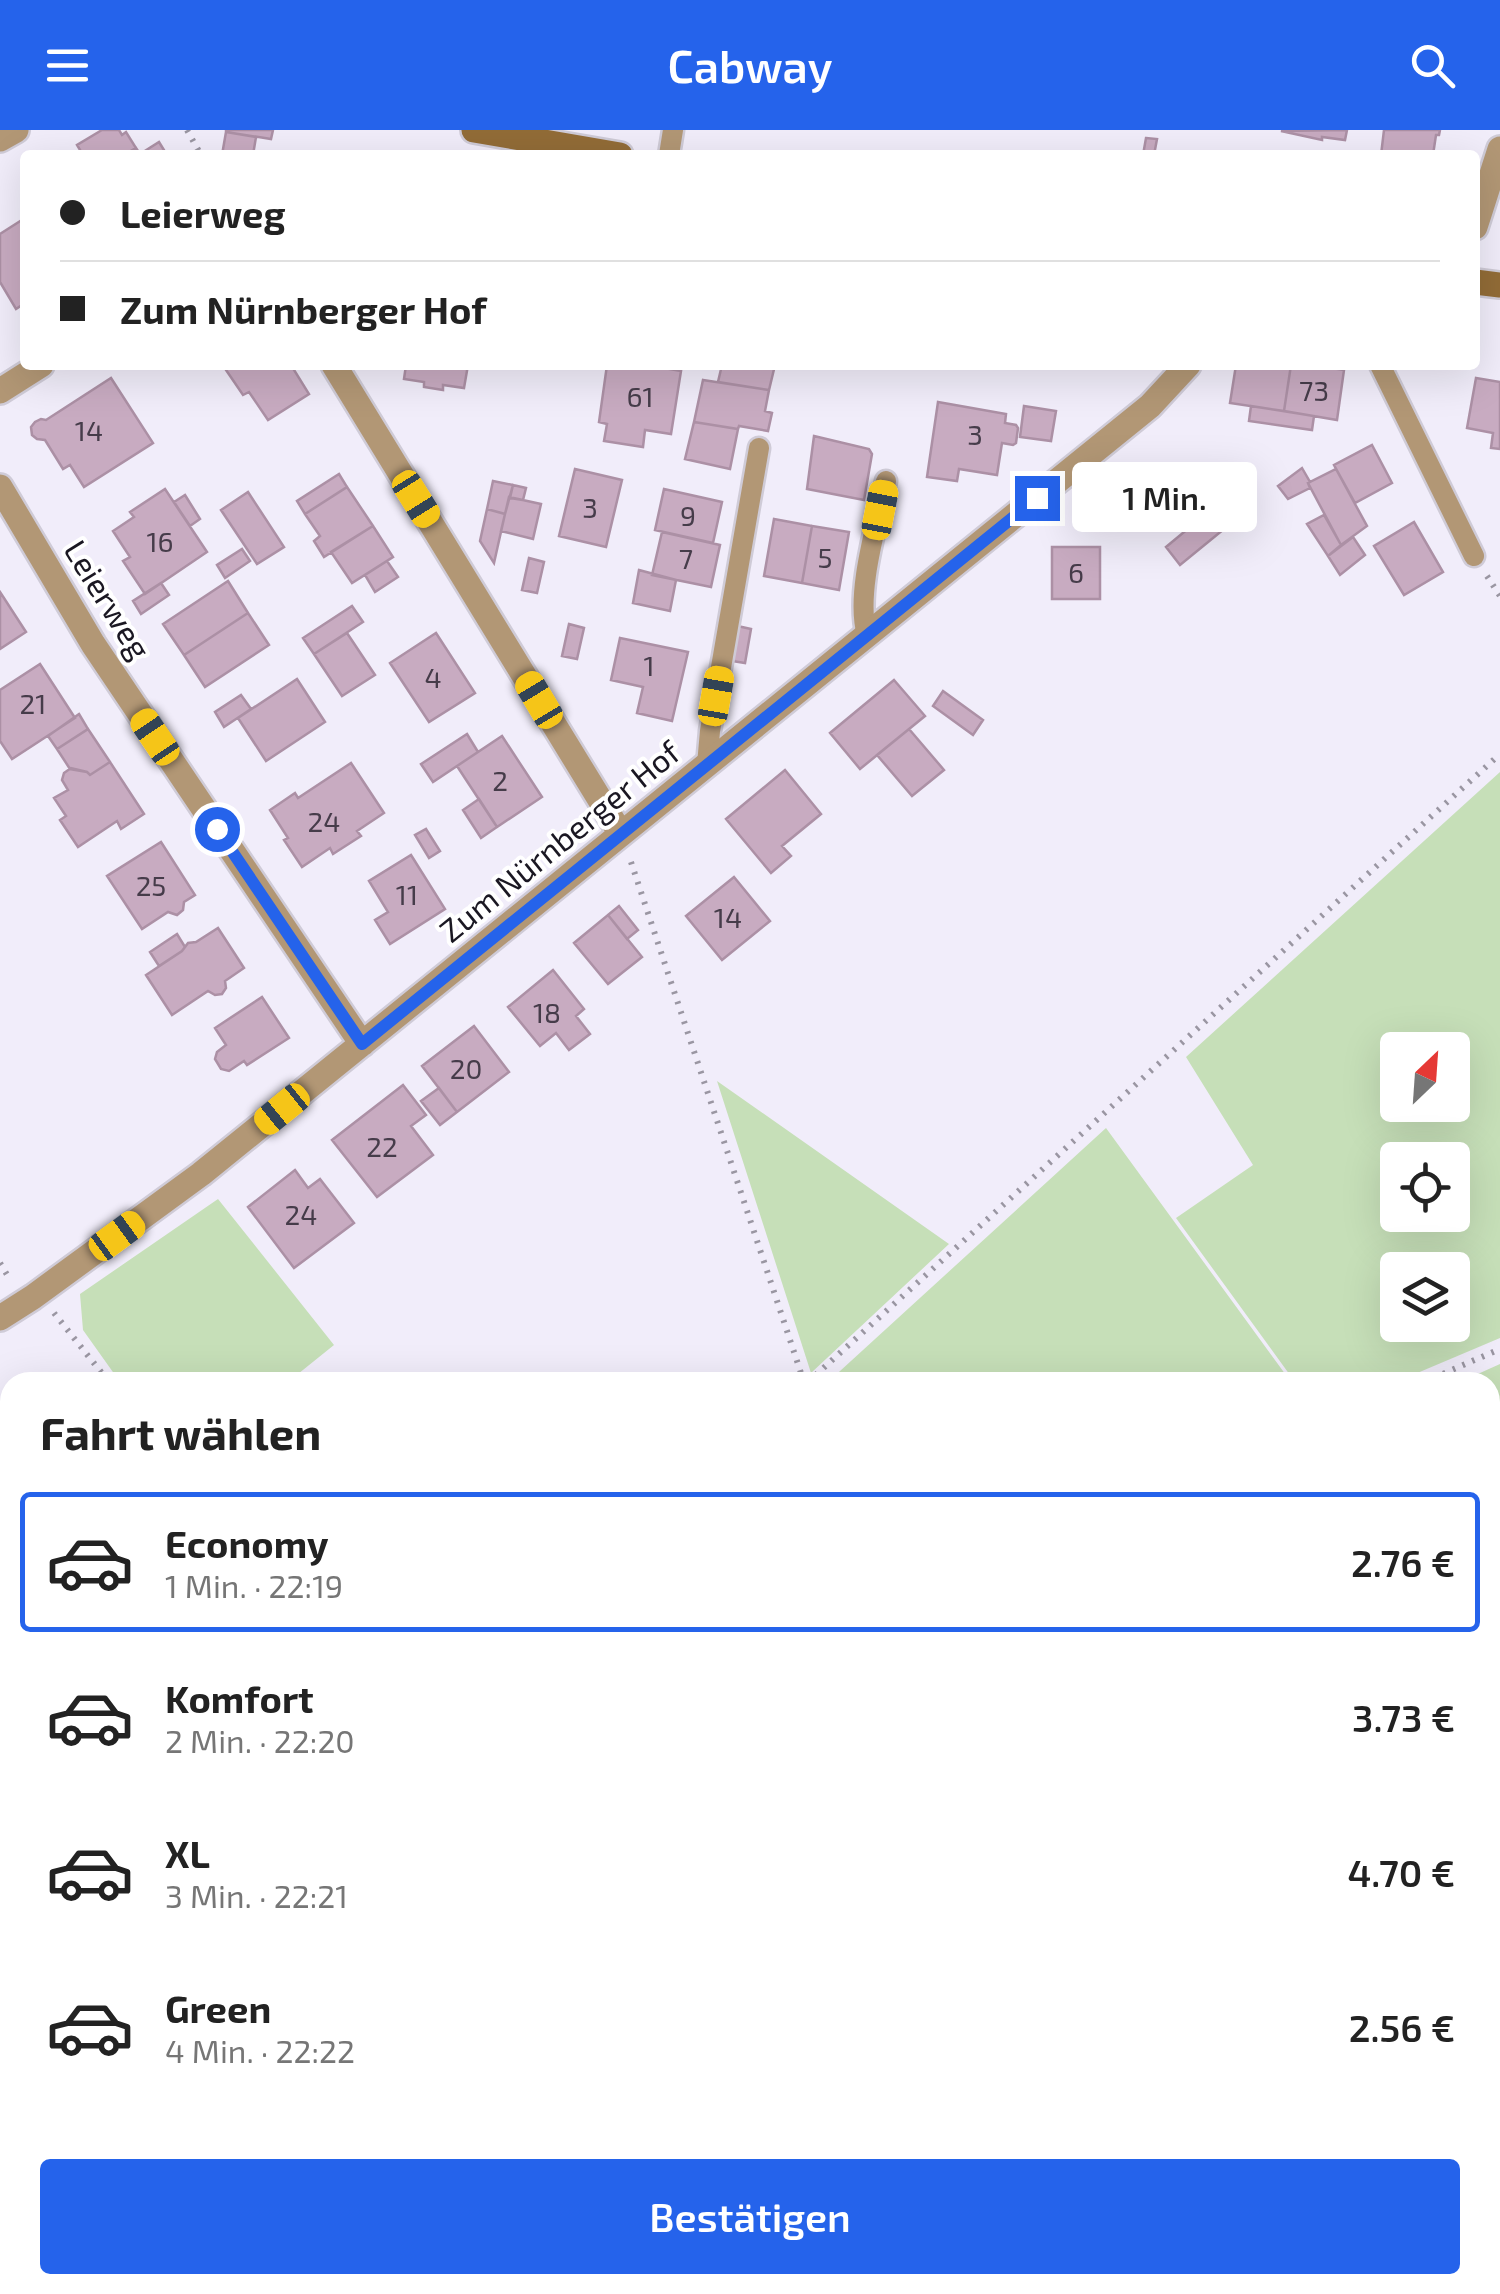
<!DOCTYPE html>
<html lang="de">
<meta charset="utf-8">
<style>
:root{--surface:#fff;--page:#f2f2f2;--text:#222;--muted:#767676;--line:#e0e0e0;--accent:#2563eb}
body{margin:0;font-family:"Exo 2",sans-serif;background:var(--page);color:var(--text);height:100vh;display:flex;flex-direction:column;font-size:38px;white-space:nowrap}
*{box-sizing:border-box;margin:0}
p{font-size:32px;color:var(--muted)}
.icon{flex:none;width:55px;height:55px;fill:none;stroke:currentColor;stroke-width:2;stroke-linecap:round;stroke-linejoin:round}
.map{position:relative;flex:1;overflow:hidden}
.drawer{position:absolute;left:0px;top:1242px;width:1500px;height:922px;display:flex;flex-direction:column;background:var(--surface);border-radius:30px 30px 0 0;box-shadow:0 10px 40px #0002}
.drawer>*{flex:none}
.guide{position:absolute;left:20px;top:20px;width:1460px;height:220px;border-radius:10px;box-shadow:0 10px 40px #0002;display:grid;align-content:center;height:220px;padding:0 40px;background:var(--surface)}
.needle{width:65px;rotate:25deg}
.tools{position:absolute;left:1380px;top:902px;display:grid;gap:20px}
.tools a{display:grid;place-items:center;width:90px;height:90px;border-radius:10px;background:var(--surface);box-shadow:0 10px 40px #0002;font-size:50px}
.end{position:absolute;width:45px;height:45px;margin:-22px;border:12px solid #2563eb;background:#fff;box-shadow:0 0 0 5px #fff}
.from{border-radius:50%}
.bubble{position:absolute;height:70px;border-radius:10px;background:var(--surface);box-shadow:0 10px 40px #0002;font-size:32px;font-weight:600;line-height:70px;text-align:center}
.car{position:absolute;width:30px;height:60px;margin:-30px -15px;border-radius:12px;box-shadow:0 0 8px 2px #0007;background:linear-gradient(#f5c518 24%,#345 0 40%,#f5c518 0 76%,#345 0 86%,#f5c518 0)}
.guide b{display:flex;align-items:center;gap:35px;height:95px;font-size:38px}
.guide b+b{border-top:2px solid var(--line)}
.guide i{width:25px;height:25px;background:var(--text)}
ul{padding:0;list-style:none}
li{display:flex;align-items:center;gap:30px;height:140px;margin:0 20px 15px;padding:0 20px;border:5px solid transparent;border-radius:10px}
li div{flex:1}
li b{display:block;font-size:38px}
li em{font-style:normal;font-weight:600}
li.current{border-color:var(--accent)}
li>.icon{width:90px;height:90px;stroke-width:1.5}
h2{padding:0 40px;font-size:45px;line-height:120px}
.cta{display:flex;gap:20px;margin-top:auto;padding:20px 40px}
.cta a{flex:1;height:115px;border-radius:10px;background:var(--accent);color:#fff;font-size:40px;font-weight:600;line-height:115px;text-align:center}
header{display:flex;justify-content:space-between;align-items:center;height:130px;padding:0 40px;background:var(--accent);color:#fff;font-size:45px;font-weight:600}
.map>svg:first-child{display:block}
.green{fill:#c6dfb8;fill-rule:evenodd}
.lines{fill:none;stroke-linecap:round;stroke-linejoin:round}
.stream{stroke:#78a9c5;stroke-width:11}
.building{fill:#c8abc1;stroke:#ac90a5;stroke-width:2.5}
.service-casing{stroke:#cfcbd7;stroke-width:25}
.minor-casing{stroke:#cfcbd7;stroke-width:30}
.secondary-casing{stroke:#cfcbd7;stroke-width:30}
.path{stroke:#9a96a2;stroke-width:6;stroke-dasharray:2.5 8;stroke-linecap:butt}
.service{stroke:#b29775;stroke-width:20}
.minor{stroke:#b29775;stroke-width:25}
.secondary{stroke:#926c37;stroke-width:25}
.route{stroke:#2563eb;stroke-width:12}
.labels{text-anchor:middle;stroke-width:8;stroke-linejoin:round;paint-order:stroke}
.number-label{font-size:28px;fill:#463c4a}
.street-label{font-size:32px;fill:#1a1722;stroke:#fff}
</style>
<header><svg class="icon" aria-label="menu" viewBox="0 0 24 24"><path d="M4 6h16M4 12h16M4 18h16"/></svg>Cabway<svg class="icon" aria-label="search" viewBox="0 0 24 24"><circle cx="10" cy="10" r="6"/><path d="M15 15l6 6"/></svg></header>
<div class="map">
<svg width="1500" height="2164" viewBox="0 0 1500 2164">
<rect width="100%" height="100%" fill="#f1edfa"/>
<path class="green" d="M1500,642v566l-104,44 -2,-2 -3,2h-96l-119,-164 77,-53 -67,-108zM1398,920h54v55h-54zM1398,1030h54v55h-54zM1398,1140h54v55h-54z
M717,951l232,163 -138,129z
M1106,998l185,254h-463z
M218,1069l116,146 -46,37h-168l-37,-52 -3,-36z
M1500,1234v908l-10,-19v-871h-30z
M1490,2147l9,17h-273l-3,-9h267z
M833,2155h361l2,9h-357z"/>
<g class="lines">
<path class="stream" d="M1490,1468l10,-8
M1490,2137l10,18"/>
</g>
<path class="building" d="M102,0h17l3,5 4,-3 10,16 -12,7h-41l-6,-10z
M226,0h47l-2,9 -45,-7z
M1347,0l-2,10 -23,-3v3l-41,-9z
M1384,0h56l-1,5h-3l-3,20h-52z
M226,2l30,5 -3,18h-31z
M1146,8l11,1 -3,16h-11z
M159,12l8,13h-43l12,-7 4,6z
M25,88v85l-9,6 -16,-27v-48z
M227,235h64l18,29 -41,26 -19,-28 -6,3 -19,-28z
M406,235h62l-4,23 -21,-3v5l-19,-3v-5l-20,-3z
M607,235h51v2l23,4 -10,63 -26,-4 -2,17 -39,-6 3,-17 -8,-2z
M722,235h53l-6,25 -51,-8z
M1236,235h55l-7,46 -54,-8z
M1291,235h23l30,5 -7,50 -53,-9z
M111,248l42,65 -69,44 -14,-22 -7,4 -18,-29 -8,-1 -5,-4 -1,-8 4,-5 6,-3 5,1z
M1476,248l24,4v67l-9,-1 2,-15 -26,-5z
M703,250l66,10 -4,21 7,2 -4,18 -29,-5 -1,3 -44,-7z
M938,272l68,12 -1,9 11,2 2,3 -2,15 -3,2 -11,-2 -5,32 -38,-6 -2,12 -30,-4z
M1024,276l32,5 -5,30 -31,-4z
M1251,276l63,10 -2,14 -63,-9z
M694,292l44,7 -8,40 -45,-10z
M814,306l55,13 3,5 -8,46 -57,-11z
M1372,315l20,38 -37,20 -21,-38z
M1302,338l8,14 -2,1 2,5 -22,11 -10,-13z
M575,339l47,11 -16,67 -47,-11z
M1336,339l31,57 -26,19 -33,-62z
M339,344l8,13 -42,27 -8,-13z
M493,351l20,4 -8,29 -18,-5z
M513,355l13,3 -3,12 -13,-2z
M347,357l26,39 -49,31 -10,-16 6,-5 -15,-22z
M165,359l42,63 -62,42 -22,-33 7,-4 -17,-26 21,-14 -4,-5z
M664,359l58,13 -9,41 -58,-13z
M248,362l36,55 -27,17 -36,-54z
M1231,363l15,18 -66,54 -14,-18z
M185,365l15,24 -10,7 -16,-24z
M509,367l32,7 -8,35 -32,-8z
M487,379l18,5 -11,49 -14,-22z
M1324,385l17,30 -13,11 -21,-32z
M774,389l38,7 -10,57 -38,-7z
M1414,392l29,50 -39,23 -30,-49z
M373,396l20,31 -41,26 -21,-31z
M812,396l37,6 -10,58 -37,-7z
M662,402l58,13 -9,42 -59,-12z
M1353,407l12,18 -25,20 -12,-19z
M1052,417h48v52h-48z
M242,419l8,12 -25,17 -8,-13z
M529,428l15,4 -7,31 -15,-3z
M387,431l11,16 -23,15 -10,-17z
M639,440l37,10 -6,31 -37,-8z
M228,451l20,32 -64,42 -21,-31z
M161,453l8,12 -28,19 -8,-13z
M0,462l26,40 -26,17z
M352,476l11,16 -49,32 -11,-16z
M248,483l21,32 -64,42 -21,-32z
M569,494l15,4 -7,31 -15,-3z
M733,495l18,4 -6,34 -19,-3z
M347,503l28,42 -33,21 -28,-42z
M436,503l39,60 -46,29 -39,-59z
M620,508l68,14 -16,69 -35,-8 6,-26 -32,-7z
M40,534l35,54 -63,41 -12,-18v-51z
M297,549l28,43 -59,39 -28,-43z
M894,550l31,36 -65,53 -30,-36z
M943,561l40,29 -10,15 -40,-29z
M241,565l10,14 -27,18 -9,-15z
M79,584l9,15 -31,20 -9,-13z
M88,599l22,33 -20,13 -3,-3 -17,-3 -13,-20z
M909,599l35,41 -32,26 -35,-41z
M467,604l11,18 -45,30 -12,-18z
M502,606l40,61 -45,30 -40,-61z
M110,632l34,52 -23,15 -4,-8 -39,26 -18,-27 6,-4 -12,-18 14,-8 -6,-10 2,-7 7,-5 16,4 3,3z
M351,633l33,50 -27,18 4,5 -28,18 -3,-6 -28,19 -18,-27 4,-2 -18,-28 25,-17 3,5z
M785,640l36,44 -39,32 9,10 -20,17 -45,-54z
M479,669l18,28 -16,11 -18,-28z
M426,699l14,22 -11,7 -14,-23z
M161,712l34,53 -11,7 -1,8 -6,5 -9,-3 -26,17 -35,-53z
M411,725l34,54 -55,35 -15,-24 13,-8 -19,-31z
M734,747l36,44 -48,39 -36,-44z
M619,776l19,24 -11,9 -19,-24z
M608,785l34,42 -34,27 -34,-41z
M218,798l26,40 -19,13 1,7 -4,6 -7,1 -7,-4 -36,24 -26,-40 36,-24 6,-8 8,-1z
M177,804l8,13 -3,4 -23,15 -9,-14z
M553,840l31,39 -8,7 14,18 -21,16 -13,-17 -16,13 -32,-39z
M262,867l27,41 -42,27 -3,-4 -15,10 -8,-2 -6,-10 2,-7 9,-7 -11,-17z
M474,896l35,46 -52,40 -35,-46z
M403,955l23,30 -15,11 22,29 -56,42 -45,-57z
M439,958l18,24 -17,13 -19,-24z
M295,1040l13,18 12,-9 34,44 -60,45 -46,-61z"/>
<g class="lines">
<g class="service-casing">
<path id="service" d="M669,25l4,-25
M1380,235l94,191
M867,505c-12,-41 10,-111 19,-154
M707,635l3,-34 49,-283"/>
</g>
<g class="minor-casing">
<path id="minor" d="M0,9l16,-9
M1475,97l25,-78
M334,235l287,469
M0,261l41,-26
M0,357l93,157 269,400
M0,1188l33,-21 168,-123 949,-768 38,-41"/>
</g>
<g class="secondary-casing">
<path id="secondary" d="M474,0l146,25
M1475,152l25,3"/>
</g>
<path class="path" d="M187,0l14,25
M1487,446l13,20
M631,732l173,520
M0,1133l9,15
M54,1183l55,69
M808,1252l692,-628
M1424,1252l76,-33
M1490,1748l10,-2
M1490,1821l10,6
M0,2028l10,12
M1490,2090l10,20
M102,2155l7,9
M817,2155l6,9
M1208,2155l2,9
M688,2164l11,-9"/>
<use href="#service" class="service"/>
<use href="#minor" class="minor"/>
<use href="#secondary" class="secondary"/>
</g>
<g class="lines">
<path class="route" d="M217,699l145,215 675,-546"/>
</g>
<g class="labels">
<g class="number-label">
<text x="1314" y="271">73</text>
<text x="640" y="277">61</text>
<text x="89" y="311">14</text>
<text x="975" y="315">3</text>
<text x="590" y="388">3</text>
<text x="688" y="396">9</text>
<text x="160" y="422">16</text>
<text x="825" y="438">5</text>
<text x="686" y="439">7</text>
<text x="1076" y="453">6</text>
<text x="649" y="546">1</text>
<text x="433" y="558">4</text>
<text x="33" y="584">21</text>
<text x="500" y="661">2</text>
<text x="324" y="702">24</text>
<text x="151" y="766">25</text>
<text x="407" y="775">11</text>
<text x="728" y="798">14</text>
<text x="547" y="893">18</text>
<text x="466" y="949">20</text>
<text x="382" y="1027">22</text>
<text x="301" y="1095">24</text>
</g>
<g class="street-label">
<text transform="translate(107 470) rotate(58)" y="11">Leierweg</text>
<text transform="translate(560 712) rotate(-39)" y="11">Zum Nürnberger Hof</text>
</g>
</g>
</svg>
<div class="tools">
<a><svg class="needle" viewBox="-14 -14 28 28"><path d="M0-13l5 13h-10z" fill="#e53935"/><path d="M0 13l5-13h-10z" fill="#767676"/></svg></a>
<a><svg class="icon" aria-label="locate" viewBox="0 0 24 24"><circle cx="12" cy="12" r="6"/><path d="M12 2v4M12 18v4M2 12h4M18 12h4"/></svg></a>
<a><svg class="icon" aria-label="layers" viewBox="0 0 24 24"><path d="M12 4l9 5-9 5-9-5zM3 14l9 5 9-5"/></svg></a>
</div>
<i class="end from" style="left:217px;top:699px"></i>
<i class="end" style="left:1037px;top:368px"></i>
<div class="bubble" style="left:1072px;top:332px;width:185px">1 Min.</div>
<i class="car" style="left:416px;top:369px;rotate:148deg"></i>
<i class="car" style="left:880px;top:380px;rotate:11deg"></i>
<i class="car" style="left:716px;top:566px;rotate:10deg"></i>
<i class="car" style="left:539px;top:570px;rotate:329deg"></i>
<i class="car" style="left:155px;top:607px;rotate:326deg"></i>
<i class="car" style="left:282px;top:979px;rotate:231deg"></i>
<i class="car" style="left:117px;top:1106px;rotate:54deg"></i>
<div class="guide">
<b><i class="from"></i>Leierweg</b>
<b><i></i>Zum Nürnberger Hof</b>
</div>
<section class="drawer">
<h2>Fahrt wählen</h2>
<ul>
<li class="current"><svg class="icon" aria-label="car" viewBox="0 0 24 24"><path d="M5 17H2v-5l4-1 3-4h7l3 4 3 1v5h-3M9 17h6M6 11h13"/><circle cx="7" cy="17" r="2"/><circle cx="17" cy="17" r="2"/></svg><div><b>Economy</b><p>1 Min. · 22:19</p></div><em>2.76 €</em></li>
<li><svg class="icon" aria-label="car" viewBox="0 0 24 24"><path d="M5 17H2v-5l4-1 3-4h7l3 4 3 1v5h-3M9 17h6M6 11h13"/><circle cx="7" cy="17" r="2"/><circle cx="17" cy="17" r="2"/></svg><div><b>Komfort</b><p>2 Min. · 22:20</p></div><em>3.73 €</em></li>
<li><svg class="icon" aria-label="car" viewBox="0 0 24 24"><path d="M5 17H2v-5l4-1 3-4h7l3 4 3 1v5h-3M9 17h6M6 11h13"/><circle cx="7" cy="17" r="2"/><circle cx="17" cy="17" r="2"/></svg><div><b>XL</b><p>3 Min. · 22:21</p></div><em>4.70 €</em></li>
<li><svg class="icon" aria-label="car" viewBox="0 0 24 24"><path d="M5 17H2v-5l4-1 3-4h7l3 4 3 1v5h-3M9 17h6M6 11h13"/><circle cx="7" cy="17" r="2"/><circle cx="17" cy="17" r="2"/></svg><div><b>Green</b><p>4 Min. · 22:22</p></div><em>2.56 €</em></li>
</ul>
<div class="cta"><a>Bestätigen</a></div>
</section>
</div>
